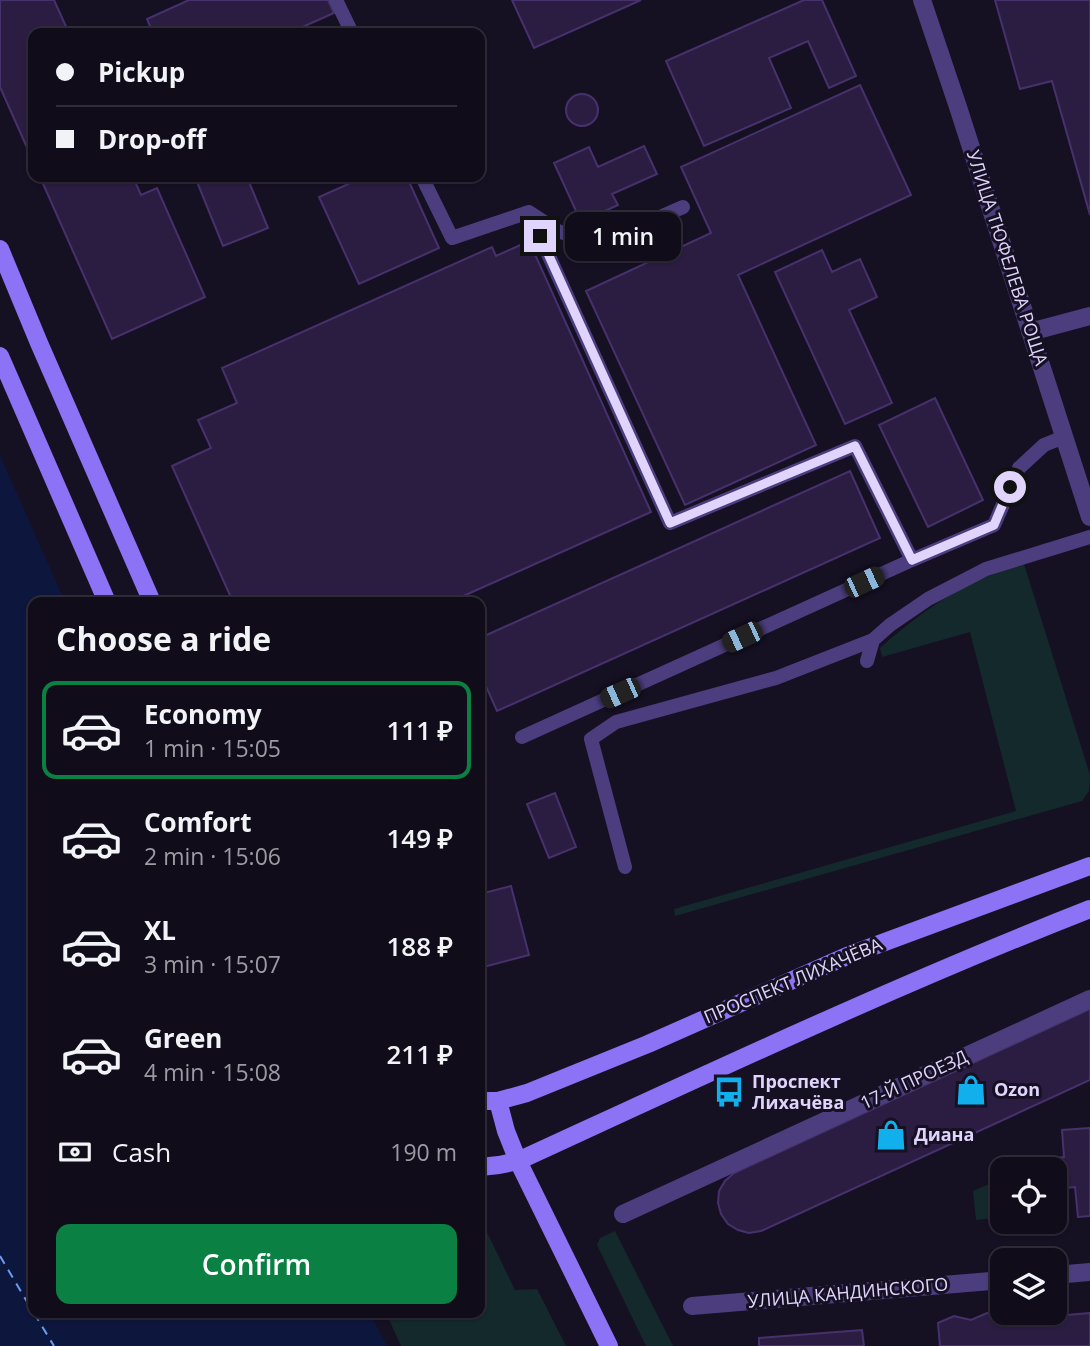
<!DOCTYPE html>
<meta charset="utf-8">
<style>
:root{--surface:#100c1a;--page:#1e1a27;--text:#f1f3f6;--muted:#9c9ba2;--line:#302c39;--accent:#0b8043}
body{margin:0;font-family:"Open Sans",sans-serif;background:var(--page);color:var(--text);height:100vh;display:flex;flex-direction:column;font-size:26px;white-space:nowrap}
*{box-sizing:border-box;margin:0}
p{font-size:23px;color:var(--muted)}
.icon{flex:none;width:38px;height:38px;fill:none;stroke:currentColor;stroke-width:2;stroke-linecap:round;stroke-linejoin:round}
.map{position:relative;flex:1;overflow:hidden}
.drawer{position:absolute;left:28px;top:597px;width:457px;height:721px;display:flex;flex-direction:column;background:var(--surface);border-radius:14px;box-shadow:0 2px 5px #0004,0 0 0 2px var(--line)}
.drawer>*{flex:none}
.hud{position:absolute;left:28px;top:28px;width:457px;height:154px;border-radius:14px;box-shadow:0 2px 5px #0004,0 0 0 2px var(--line);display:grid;align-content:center;height:154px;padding:0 28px;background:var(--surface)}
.fabs{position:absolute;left:990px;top:1157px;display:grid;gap:14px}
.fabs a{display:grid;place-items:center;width:77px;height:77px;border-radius:14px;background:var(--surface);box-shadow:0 2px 5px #0004,0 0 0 2px var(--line);font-size:35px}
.end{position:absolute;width:32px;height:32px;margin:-16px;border:9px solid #e0d4fc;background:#111;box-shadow:0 0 0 4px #111}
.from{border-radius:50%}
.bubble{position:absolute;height:49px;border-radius:14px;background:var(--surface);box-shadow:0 2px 5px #0004,0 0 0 2px var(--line);font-size:23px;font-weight:600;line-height:49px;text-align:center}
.car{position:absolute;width:21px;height:42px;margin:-21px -10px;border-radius:9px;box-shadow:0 0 5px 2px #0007;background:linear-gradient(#222 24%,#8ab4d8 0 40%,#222 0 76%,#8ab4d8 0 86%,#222 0)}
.hud b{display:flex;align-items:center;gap:24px;height:66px;font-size:26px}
.hud b+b{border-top:2px solid var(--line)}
.hud i{width:18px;height:18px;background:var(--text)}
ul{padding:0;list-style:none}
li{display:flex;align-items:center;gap:21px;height:98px;margin:0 14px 10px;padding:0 14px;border:4px solid transparent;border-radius:14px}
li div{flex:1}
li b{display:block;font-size:26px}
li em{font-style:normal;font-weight:600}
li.selected{border-color:var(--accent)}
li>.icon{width:63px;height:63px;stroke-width:1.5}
h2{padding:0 28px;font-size:32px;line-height:84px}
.pay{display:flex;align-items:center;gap:18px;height:77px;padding:0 28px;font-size:26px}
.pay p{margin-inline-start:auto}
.cta{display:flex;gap:14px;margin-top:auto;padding:14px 28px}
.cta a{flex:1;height:80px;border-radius:14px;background:var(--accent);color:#fff;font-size:28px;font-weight:600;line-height:80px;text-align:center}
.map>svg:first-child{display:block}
.green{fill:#13292c}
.water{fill:#0d173e}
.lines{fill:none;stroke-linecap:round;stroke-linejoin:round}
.ferry{stroke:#6a9cf4;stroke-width:2;stroke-dasharray:9 7;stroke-linecap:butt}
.building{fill:#2b1d42;stroke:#47316d;stroke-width:2}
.lane{stroke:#4c3e7e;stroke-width:14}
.street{stroke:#4c3e7e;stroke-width:18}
.secondary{stroke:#8c72f5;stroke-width:18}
.route{stroke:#e0d4fc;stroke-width:9}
.labels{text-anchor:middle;stroke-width:6;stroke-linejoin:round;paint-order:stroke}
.street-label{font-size:18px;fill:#e0d4fc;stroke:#161023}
.poi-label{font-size:18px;font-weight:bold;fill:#e0d4fc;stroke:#161023;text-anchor:start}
</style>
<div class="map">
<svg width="1090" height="1346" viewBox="0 0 1090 1346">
<rect width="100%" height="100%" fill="#161023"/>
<path class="green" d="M1024,564l66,211 -1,16 -7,10 -407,115 -1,-7 342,-98 -46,-179 -88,25 -2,-9c32,-29 68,-55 108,-72 11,-5 24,-8 36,-12z
M1003,1178v39l-27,3 -3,-29z
M480,1222h2l33,68 22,-1 29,57h-165l-15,-33 94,-1z
M615,1231l58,115h-27l-49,-101 3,-7z"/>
<path class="water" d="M0,455l65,147h-32v710l337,1 17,33h-387z"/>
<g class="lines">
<path class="ferry" d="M0,1256l33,56
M34,1313l20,33"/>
</g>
<path class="building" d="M0,0h54l15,33h-36v128l-33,-74z
M189,0h139l6,13 -45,20h-136l-6,-14z
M512,0h129l-107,48z
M804,0h18l34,76 -27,12 -21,-47 -39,17 22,50 -87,38 -38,-85z
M995,0h95v215l-38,-134 -32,8z
M860,85l51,110 -173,80 78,170 -131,60 -99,-214 125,-58 -30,-66z
M566 110a16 16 0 1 1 32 0a16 16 0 1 1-32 0Z
M644,146l13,28 -45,20 6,11 -37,17 -27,-59 35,-16 9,20z
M40,177h93l8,18 16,-7 48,109 -93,42z
M195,177h52l21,51 -45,18z
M364,177h43l32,71 -80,36 -40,-87z
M529,241l122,271 -201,90h-217l-61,-136 39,-18 -13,-28 39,-17 -15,-35 270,-121 4,9z
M822,250l10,22 28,-13 17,38 -28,13 43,93 -47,21 -70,-152z
M935,398l48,102 -55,27 -49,-102z
M850,471l30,67 -383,173 -17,-38v-35z
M555,793l21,54 -27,11 -22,-54z
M511,886l18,69 -49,13v-74z
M1090,1009v71l-329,151 -12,2 -11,-3 -10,-6 -7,-10 -3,-11 1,-12 6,-10 9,-8z
M1090,1128v88l-12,1 -3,-30 -20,2v-20h-7l-1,-10 17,-2 -2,-27z
M1055,1311l12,3v1l23,-2v33h-150l-2,-23 16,-7 17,4 16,-7 17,5 10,-6h11l10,4 7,-4h13z
M862,1330l2,16h-105v-8z"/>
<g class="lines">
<path class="lane" d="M336,0l16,33
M422,177l30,61 77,-26 29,19 39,14 86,-38
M529,212l141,311 185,-77 57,114
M867,661l6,-21 17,-15 38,-26 58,-30 104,-32
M522,737l390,-177 82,-35 25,-57 25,-23 20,-8
M625,867l-34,-128 25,-17 160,-44 97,-38"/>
<path class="street" d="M922,0l36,107 132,410
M1030,332l60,-16
M623,1214l467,-215
M1055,1275l35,-3
M692,1306l311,-26"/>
<path class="secondary" d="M0,249l39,94 113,259
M0,356l107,246
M480,1101h18l29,-8 121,-49 199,-88 243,-90
M498,1101l8,30 12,30 91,185
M480,1167l19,-2 19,-4c189,-87 378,-176 572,-252"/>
</g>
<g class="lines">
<path class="route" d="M540,236l130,287 185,-77 57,114 82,-35 16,-38"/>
</g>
<defs>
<g id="shop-bare" transform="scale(2.415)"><path d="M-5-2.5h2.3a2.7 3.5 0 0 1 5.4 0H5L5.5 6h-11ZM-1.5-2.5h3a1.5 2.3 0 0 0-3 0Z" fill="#11b0ec" stroke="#161023" stroke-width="2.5" paint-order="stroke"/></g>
<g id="bus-bare" transform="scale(2.415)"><path d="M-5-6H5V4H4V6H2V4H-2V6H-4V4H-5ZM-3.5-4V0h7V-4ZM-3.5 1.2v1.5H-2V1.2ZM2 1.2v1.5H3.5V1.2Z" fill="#11b0ec" stroke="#161023" stroke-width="2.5" paint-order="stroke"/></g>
</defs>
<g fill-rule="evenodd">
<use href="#shop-bare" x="971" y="1090"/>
<use href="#bus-bare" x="729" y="1092"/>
<use href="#shop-bare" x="891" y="1135"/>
</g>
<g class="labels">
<g class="street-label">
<text transform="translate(1007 258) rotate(72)" y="6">УЛИЦА ТЮФЕЛЕВА РОЩА</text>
<text transform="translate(793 981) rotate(-23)" y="6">ПРОСПЕКТ ЛИХАЧЁВА</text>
<text transform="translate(914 1080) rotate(-25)" y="6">17-Й ПРОЕЗД</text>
<text transform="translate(848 1293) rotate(-5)" y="6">УЛИЦА КАНДИНСКОГО</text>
</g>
<g class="poi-label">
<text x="752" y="1088">Проспект<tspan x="752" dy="21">Лихачёва</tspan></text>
<text x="994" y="1096">Ozon</text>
<text x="914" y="1141">Диана</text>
</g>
</g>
</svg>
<div class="fabs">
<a><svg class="icon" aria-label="locate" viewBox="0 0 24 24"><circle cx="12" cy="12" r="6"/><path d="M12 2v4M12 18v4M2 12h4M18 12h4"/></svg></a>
<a><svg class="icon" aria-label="layers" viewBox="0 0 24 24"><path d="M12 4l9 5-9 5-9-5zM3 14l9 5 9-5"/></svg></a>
</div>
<i class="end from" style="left:1010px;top:487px"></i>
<i class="end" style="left:540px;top:236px"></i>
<div class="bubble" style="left:565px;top:212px;width:116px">1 min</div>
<i class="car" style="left:864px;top:582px;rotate:65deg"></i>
<i class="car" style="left:742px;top:637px;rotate:245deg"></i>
<i class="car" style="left:620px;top:693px;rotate:246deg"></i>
<div class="hud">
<b><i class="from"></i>Pickup</b>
<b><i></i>Drop-off</b>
</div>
<section class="drawer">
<h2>Choose a ride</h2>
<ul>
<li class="selected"><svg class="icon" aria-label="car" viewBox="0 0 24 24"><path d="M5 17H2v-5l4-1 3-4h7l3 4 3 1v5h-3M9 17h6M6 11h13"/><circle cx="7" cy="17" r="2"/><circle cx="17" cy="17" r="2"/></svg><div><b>Economy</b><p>1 min · 15:05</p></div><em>111 ₽</em></li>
<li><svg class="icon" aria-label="car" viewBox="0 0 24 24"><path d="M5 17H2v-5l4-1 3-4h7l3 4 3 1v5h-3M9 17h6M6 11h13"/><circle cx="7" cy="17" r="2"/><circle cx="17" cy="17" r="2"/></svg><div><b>Comfort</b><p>2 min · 15:06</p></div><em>149 ₽</em></li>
<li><svg class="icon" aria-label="car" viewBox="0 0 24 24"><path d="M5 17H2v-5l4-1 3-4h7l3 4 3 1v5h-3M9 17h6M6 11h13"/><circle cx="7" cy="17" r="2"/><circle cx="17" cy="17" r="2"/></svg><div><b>XL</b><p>3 min · 15:07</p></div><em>188 ₽</em></li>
<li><svg class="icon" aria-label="car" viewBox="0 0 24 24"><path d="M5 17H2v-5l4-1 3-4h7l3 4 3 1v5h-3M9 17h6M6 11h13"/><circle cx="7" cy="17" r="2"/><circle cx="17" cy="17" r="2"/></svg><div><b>Green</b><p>4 min · 15:08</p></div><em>211 ₽</em></li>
</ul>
<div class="pay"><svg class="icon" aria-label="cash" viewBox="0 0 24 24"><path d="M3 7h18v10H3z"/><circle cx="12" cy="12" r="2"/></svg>Cash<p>190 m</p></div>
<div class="cta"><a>Confirm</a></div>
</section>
</div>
